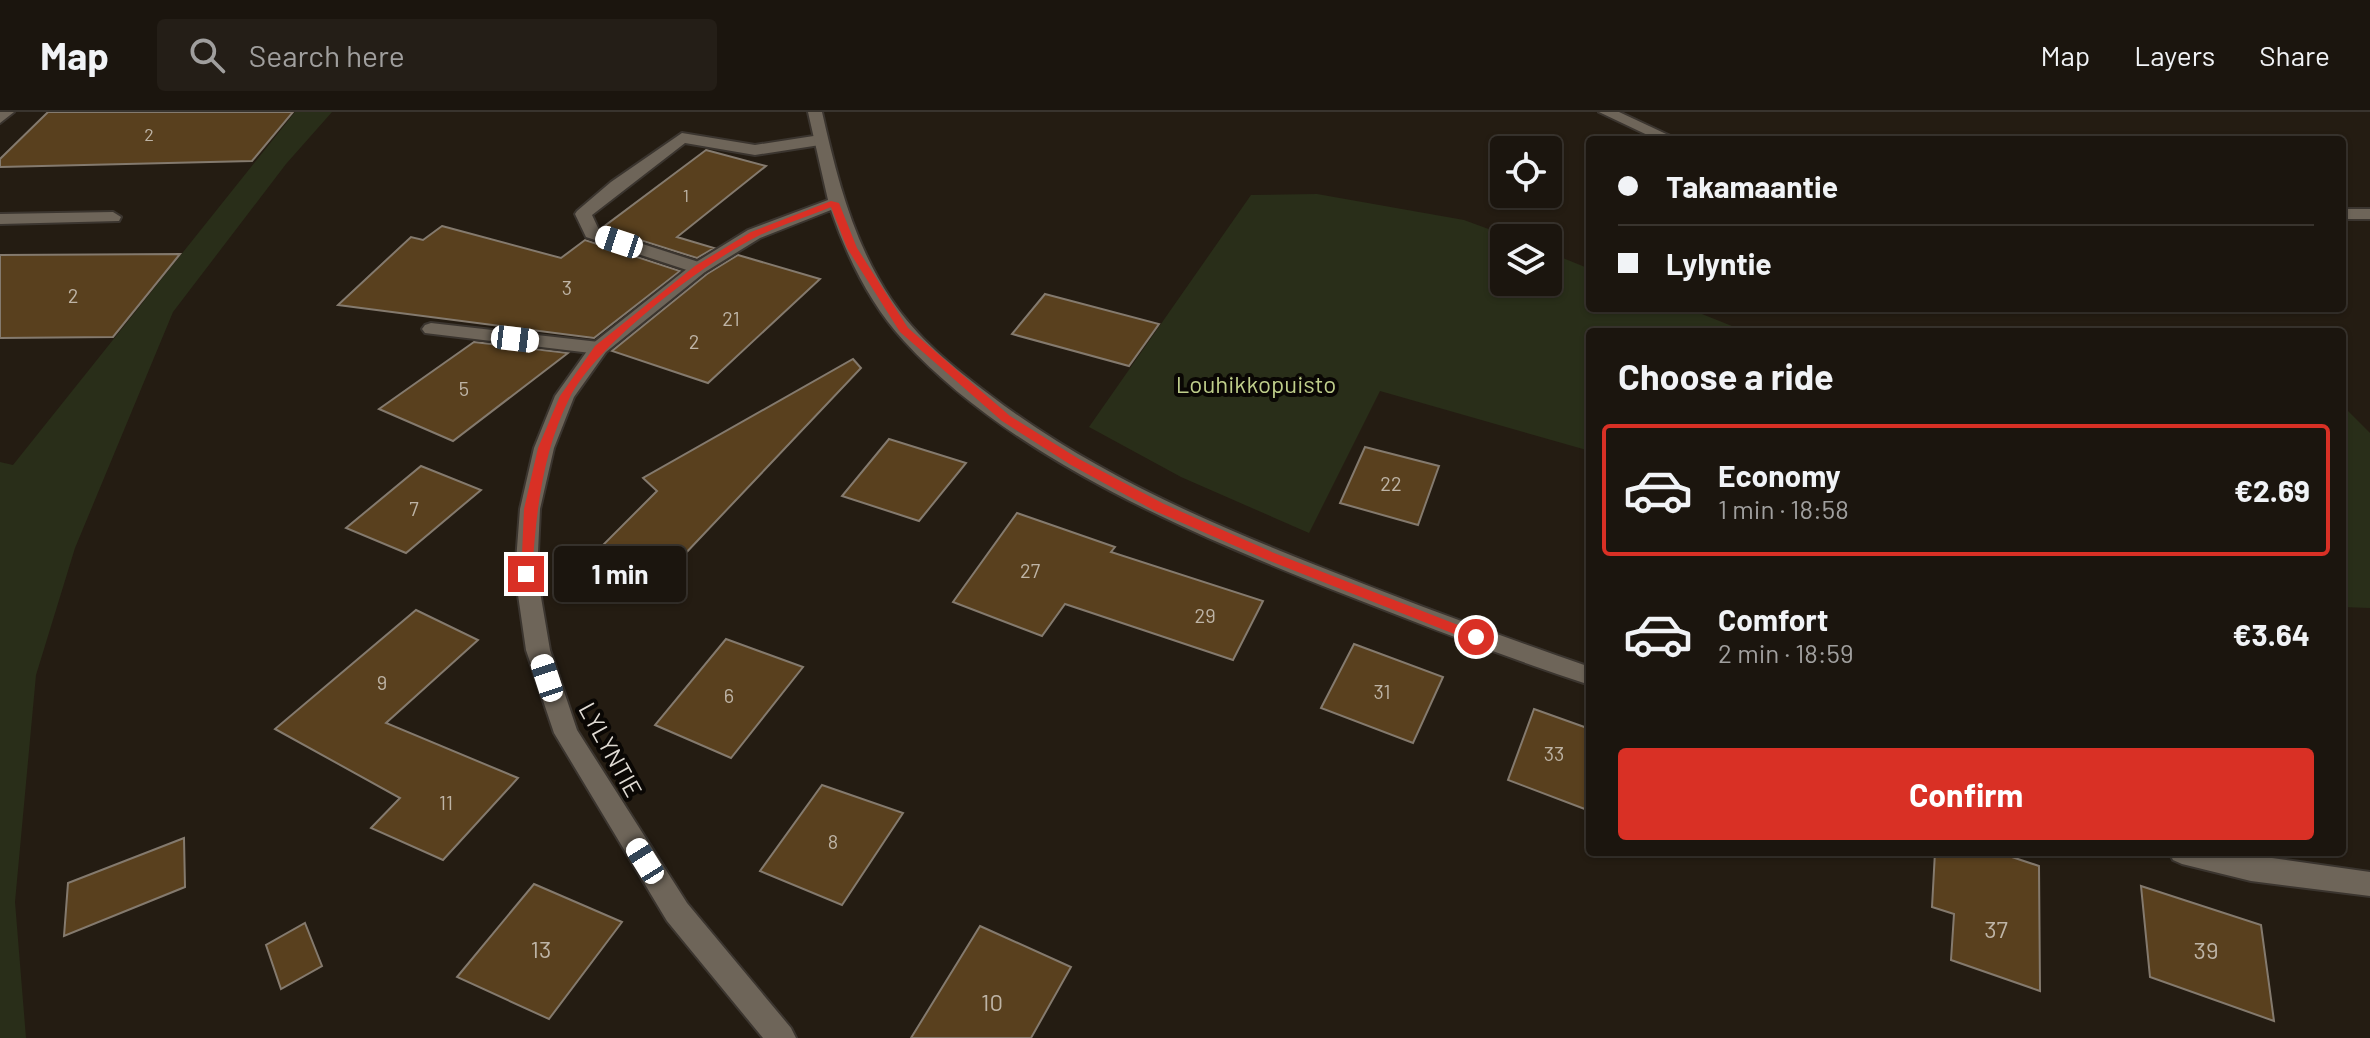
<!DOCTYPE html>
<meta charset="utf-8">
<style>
:root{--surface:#1b150e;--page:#241e17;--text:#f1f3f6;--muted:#a09f9e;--line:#39342e;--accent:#d93025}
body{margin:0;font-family:Barlow,sans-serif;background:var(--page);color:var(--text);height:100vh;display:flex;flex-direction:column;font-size:30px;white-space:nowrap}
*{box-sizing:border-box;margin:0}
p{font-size:26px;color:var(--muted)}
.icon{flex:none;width:44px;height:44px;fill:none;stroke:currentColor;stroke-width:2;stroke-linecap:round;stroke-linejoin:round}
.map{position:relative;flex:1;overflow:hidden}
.details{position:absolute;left:1586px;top:216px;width:760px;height:528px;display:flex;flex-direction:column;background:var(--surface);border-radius:8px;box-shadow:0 2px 6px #0004,0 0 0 2px var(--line)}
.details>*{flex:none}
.guide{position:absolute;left:1586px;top:24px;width:760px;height:176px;border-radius:8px;box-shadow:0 2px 6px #0004,0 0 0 2px var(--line);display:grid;align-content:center;height:176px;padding:0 32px;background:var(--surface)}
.buttons{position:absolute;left:1490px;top:24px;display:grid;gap:16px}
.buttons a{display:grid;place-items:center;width:72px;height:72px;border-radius:8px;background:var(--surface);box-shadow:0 2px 6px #0004,0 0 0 2px var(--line);font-size:40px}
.end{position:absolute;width:36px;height:36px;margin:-18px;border:10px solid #d93025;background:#fff;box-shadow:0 0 0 4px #fff}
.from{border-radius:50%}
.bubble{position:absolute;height:56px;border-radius:8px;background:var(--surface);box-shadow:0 2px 6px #0004,0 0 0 2px var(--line);font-size:26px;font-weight:700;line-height:56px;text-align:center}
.car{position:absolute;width:24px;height:48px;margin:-24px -12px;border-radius:10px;box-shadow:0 0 6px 2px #0007;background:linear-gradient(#fff 24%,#345 0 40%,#fff 0 76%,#345 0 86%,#fff 0)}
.guide b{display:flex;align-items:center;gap:28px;height:76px;font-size:30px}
.guide b+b{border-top:2px solid var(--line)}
.guide i{width:20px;height:20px;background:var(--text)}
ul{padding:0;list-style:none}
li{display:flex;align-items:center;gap:24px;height:132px;margin:0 16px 12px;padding:0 16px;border:4px solid transparent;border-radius:8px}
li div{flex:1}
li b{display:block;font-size:30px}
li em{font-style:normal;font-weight:700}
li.on{border-color:var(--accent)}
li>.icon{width:72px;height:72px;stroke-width:1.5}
h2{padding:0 32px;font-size:36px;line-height:96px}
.action{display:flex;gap:16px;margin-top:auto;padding:16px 32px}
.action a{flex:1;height:92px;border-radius:8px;background:var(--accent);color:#fff;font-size:32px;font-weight:700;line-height:92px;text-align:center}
header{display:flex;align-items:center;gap:48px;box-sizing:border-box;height:112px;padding:0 40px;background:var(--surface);border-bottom:2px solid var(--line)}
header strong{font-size:38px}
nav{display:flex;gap:44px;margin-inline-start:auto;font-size:28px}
.search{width:560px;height:72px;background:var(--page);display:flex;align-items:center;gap:20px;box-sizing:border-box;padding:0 28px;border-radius:8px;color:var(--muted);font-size:30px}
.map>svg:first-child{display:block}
.green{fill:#292e19}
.building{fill:#59401e;stroke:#847a6e;stroke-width:2}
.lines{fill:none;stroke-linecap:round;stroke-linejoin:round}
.service-casing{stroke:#3b352f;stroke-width:4}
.minor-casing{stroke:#3b352f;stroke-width:4}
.service{fill:#6e6559;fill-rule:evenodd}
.minor{fill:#6e6559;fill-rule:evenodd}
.route{fill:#d93025}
.labels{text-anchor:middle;stroke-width:8;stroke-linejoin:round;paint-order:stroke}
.far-number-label{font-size:18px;fill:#beb4a6}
.number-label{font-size:20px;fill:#beb4a6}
.park-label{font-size:24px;fill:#bfce8b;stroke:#0a0704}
.street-label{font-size:24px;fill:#dfdad3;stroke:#0a0704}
.near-number-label{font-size:24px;fill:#beb4a6}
</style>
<header>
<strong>Map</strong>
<div class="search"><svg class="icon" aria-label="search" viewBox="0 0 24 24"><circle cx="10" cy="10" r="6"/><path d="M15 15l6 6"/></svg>Search here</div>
<nav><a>Map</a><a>Layers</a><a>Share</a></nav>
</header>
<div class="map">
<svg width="2370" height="926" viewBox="0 0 2370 926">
<rect width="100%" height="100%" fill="#241c12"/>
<path class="green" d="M295,0h37l-46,52 -113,148 -98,236 -39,127 -21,227 11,136h-26v-576l13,3z
M1317,82l147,26 49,18h-9v44h44v-30l42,17v39h97l60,24h-157v119l-210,-60 -71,142 -128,-56 -92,-50 162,-232z
M2342,293l28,28v175l-28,-1z"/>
<path class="building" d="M48,0h245l-41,49 -252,6v-8z
M706,38l60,16 -89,71 37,11 -17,10 -95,-30z
M442,114l119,32 24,-18 95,31 -86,67 -256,-33 73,-68 12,3z
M180,142l-67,83 -113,1v-83z
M738,143l82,24 -112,104 -96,-32 95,-77z
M1045,182l114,30 -30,42 -117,-32z
M474,230l94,11 -115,88 -74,-32z
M853,247l8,9 -196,207 -67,-25 59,-59 -14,-13z
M889,327l77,24 -47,58 -77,-25z
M1365,335l74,19 -21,59 -78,-22z
M421,354l60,24 -75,63 -60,-25z
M1017,401l98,34 -4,5 152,49 -30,59 -168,-56 -23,32 -89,-34z
M416,498l62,30 -92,83 132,55 -75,82 -72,-32 29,-30 -125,-69z
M726,527l77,28 -72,91 -76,-33z
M1354,532l89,33 -30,66 -92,-35z
M1534,597l56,20v82l-82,-31z
M822,673l81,28 -61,92 -82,-34z
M184,726l1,49 -121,49 4,-53z
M1935,740h62l42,14 1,125 -89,-31 3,-46 -22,-7z
M534,772l88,38 -73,97 -92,-42z
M2141,774l120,39 13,96 -124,-44z
M305,811l17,43 -41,23 -15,-44z
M980,814l91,41 -40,71h-120z"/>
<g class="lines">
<g class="service-casing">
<path id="service" d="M682,21l73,12 65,-10 8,5 -8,5 -65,10 -70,-12 -93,72 7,15 106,34 3,4 -3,4h-12l-107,-35 -11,-23 2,-3 34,-29z
M113,100l8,5 -2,4 -119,3v-10z
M431,211l168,19 9,6 -9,6 -174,-21 -3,-4 3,-4z"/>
</g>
<g class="minor-casing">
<path id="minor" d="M0,0h14l-14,11z
M808,0h14c15,66 31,130 69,187 26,39 62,68 99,96 101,77 216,127 333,173 88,35 177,68 267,99v18c-82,-27 -163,-58 -244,-90 -149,-59 -332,-134 -442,-254 -34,-37 -57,-84 -73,-131l-71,28 -55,34 -99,80 -32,45 -20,51 -14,61 -3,65 13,76 27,80 110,173 104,125 5,10h-33l-96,-117 -113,-188 -28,-83 -11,-76 5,-65 14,-61 21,-52 37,-52 101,-80 55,-34 80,-30z
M1599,0h20l60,28h-21z
M2342,97h28v10h-28z
M2169,740h61l140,20v24l-119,-15 -69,-17 -9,-4z"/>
</g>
<use href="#service" class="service"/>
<use href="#minor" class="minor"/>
</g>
<path class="route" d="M831,89l8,2 18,45 51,80 102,88 69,43 85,45 110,49 207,81v7h-9l-207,-82 -110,-48 -84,-46 -69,-44 -102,-89 -53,-84 -16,-41c-24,10 -50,18 -73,29 -56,28 -159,106 -188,161 -28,55 -34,117 -38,177l-6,5 -5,-2 3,-68 14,-61 22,-52 35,-50 100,-80 56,-34z"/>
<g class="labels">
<g class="far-number-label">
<text x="149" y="29">2</text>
<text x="686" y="90">1</text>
</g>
<g class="number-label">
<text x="567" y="183">3</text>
<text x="73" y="191">2</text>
<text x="731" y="214">21</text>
<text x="694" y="237">2</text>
<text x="464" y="284">5</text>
<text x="1391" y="379">22</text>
<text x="414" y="404">7</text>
<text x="1030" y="466">27</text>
<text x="1205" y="511">29</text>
<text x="382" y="578">9</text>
<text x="1382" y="587">31</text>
<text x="729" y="591">6</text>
<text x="1554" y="649">33</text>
<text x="446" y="698">11</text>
<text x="833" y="737">8</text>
</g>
<g class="park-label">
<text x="1256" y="281">Louhikkopuisto</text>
</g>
<g class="street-label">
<text transform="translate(610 638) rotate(61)" y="8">LYLYNTIE</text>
</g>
<g class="near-number-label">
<text x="1996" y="826">37</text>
<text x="541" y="846">13</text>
<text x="2206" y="847">39</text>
<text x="992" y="899">10</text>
</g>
</g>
</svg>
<div class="buttons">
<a><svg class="icon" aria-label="locate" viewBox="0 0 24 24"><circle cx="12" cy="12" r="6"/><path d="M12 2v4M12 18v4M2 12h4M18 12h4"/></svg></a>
<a><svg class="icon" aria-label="layers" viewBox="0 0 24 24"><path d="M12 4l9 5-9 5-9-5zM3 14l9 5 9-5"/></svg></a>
</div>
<i class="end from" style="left:1476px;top:525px"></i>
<i class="end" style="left:526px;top:462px"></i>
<div class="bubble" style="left:554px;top:434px;width:132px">1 min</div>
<i class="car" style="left:619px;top:130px;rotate:288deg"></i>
<i class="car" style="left:515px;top:227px;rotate:97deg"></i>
<i class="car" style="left:547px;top:566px;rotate:342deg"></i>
<i class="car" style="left:645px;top:749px;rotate:328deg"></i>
<div class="guide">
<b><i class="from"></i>Takamaantie</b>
<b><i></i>Lylyntie</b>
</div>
<section class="details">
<h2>Choose a ride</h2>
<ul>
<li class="on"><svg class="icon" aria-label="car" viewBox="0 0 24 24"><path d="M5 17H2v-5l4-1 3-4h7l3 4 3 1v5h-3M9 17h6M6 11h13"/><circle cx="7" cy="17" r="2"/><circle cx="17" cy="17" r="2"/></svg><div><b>Economy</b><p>1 min · 18:58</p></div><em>€2.69</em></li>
<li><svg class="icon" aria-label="car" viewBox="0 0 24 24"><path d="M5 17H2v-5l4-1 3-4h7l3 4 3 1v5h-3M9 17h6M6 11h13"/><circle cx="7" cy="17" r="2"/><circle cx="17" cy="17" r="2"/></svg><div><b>Comfort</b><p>2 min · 18:59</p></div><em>€3.64</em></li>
</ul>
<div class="action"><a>Confirm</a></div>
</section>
</div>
